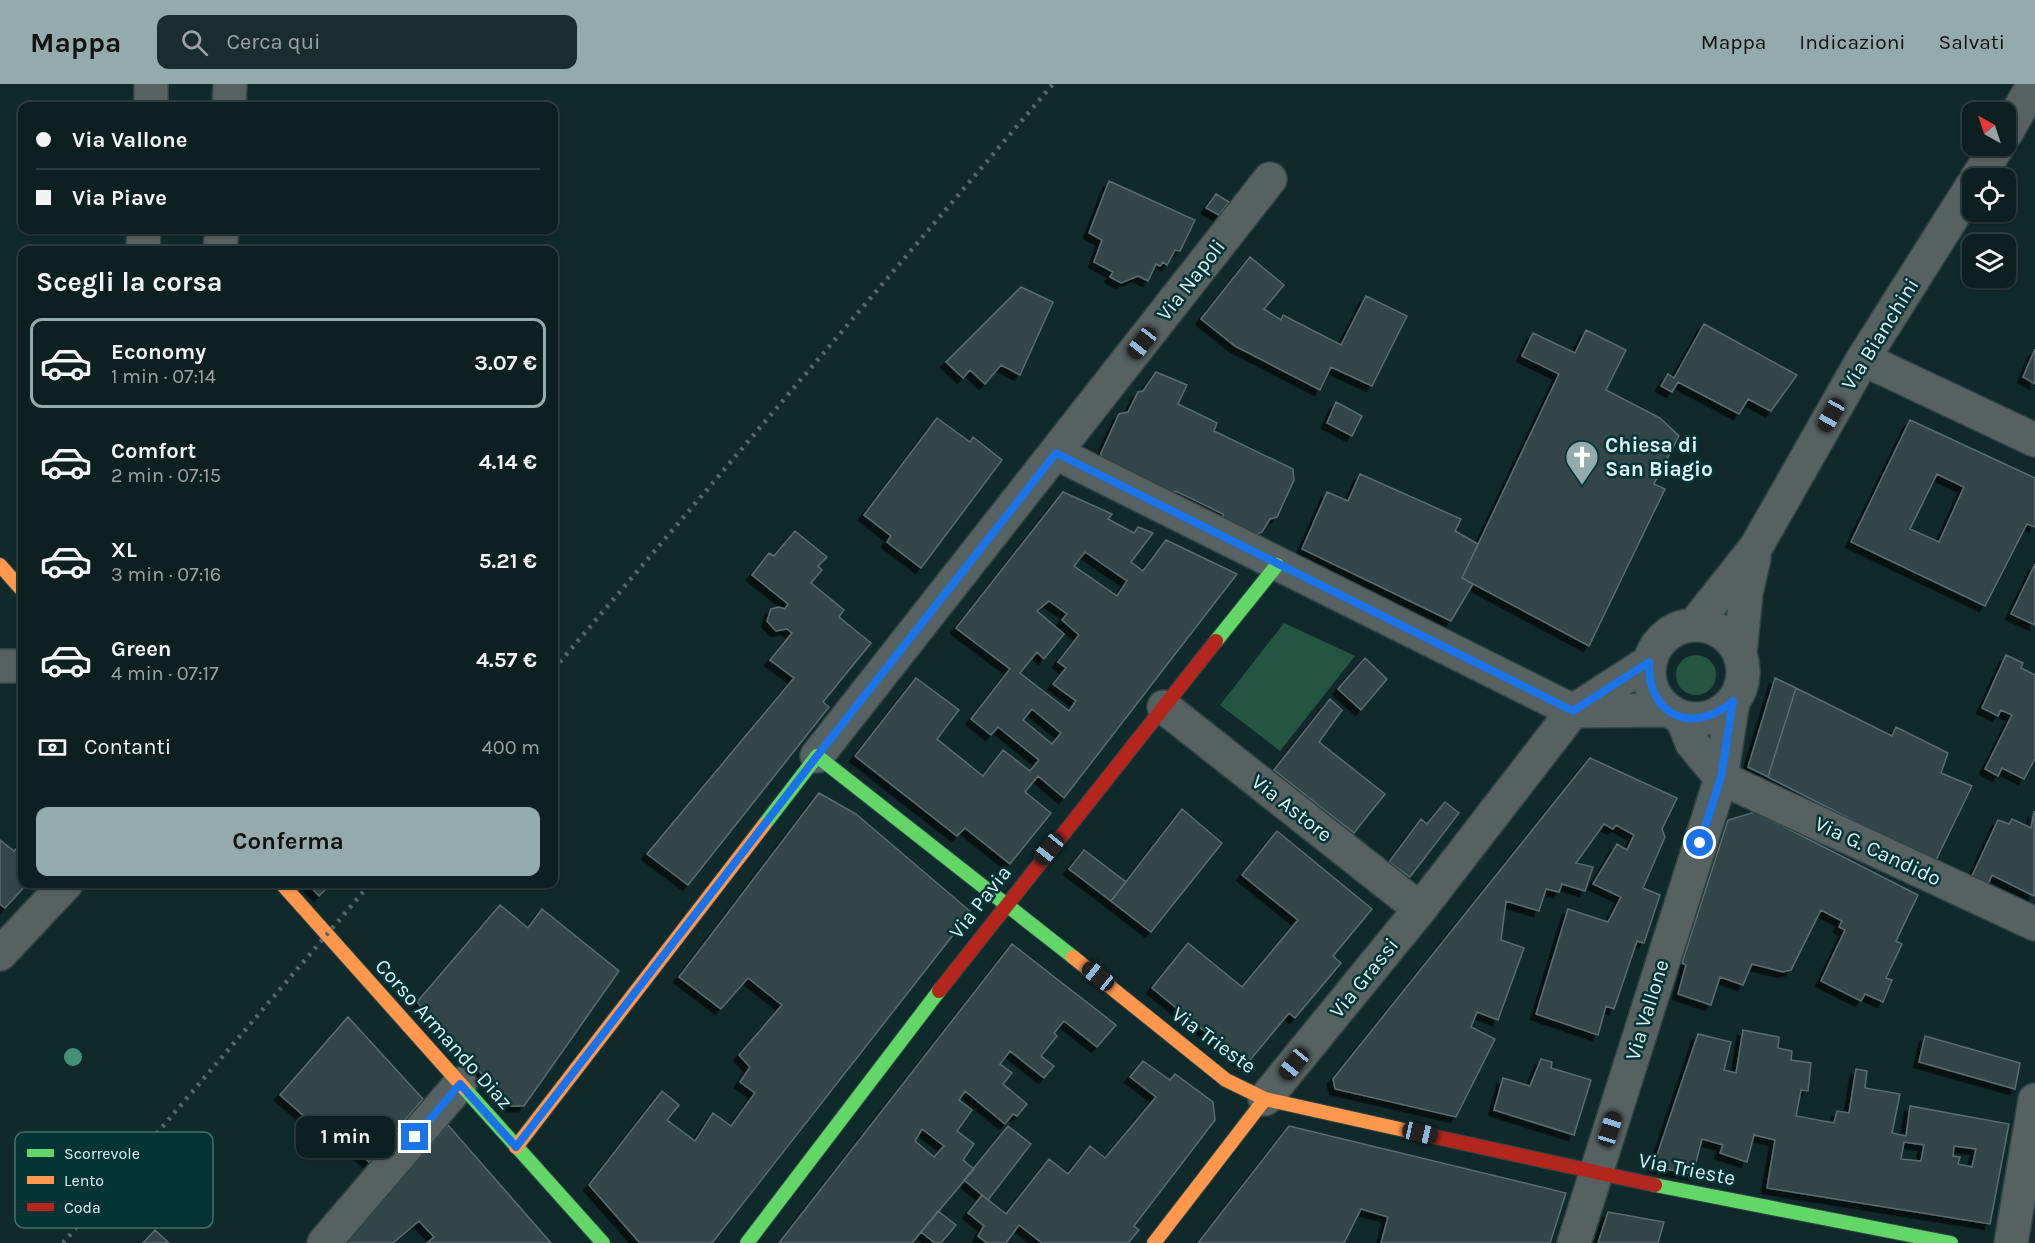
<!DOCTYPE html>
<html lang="it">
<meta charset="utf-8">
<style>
:root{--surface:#0c2021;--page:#1a2d2e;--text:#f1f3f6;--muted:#9aa3a5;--line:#2c3e3f;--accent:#94abad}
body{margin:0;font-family:Karla,sans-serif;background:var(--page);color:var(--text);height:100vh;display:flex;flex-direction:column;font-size:22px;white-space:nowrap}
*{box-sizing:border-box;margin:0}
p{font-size:20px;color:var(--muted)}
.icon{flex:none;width:33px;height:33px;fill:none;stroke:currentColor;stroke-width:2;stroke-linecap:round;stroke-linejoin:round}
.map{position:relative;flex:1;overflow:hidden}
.details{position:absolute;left:18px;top:162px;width:540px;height:642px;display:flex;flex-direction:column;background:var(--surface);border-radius:12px;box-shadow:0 2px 4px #0004,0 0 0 2px var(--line)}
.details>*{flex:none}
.top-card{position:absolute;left:18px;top:18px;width:540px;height:132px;border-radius:12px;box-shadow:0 2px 4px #0004,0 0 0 2px var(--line);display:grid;align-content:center;height:132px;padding:0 18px;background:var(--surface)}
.needle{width:39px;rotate:321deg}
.fabs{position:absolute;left:1962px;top:18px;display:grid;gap:12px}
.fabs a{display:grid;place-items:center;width:54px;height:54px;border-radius:12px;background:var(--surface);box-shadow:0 2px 4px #0004,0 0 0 2px var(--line);font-size:30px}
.end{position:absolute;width:27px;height:27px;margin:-14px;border:8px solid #1a73e8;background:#fff;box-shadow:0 0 0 3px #fff}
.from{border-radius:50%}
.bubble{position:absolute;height:42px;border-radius:12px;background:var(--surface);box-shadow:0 2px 4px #0004,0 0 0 2px var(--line);font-size:20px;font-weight:700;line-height:42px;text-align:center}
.car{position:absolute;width:18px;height:36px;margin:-18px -9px;border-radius:8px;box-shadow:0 0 4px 2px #0007;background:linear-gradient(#222 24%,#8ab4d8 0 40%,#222 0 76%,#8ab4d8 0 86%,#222 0)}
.top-card b{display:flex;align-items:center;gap:21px;height:57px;font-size:22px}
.top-card b+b{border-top:2px solid var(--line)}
.top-card i{width:15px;height:15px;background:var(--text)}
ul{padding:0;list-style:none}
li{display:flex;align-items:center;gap:18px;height:90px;margin:0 12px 9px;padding:0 6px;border:3px solid transparent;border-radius:12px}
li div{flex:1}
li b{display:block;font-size:22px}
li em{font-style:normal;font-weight:700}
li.selected{border-color:var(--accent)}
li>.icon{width:54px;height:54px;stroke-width:1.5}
h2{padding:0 18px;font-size:27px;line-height:72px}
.pay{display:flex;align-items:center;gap:15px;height:66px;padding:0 18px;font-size:22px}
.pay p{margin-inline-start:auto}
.action{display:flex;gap:12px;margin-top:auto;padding:12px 18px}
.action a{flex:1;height:69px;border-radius:12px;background:var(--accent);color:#111;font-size:24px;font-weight:700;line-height:69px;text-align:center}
header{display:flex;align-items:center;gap:36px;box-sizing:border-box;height:84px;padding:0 30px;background:var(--accent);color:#111}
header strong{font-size:28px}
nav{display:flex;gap:33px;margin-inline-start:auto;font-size:21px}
.search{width:420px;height:54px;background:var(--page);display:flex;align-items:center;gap:15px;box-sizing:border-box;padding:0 21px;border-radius:12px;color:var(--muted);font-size:22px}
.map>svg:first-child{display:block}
.green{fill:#265443}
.building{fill:#324548;stroke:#5a6d71;stroke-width:1.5;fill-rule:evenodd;filter:url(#shadow)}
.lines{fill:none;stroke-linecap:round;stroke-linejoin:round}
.street-casing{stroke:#2f4445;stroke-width:36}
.fast-casing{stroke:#2f4445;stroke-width:16}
.slow-casing{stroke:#2f4445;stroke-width:16}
.jam-casing{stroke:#2f4445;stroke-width:16}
.street{stroke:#566162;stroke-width:33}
.fast{stroke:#63d668;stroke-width:14}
.slow{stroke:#ff974d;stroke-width:14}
.jam{stroke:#b3261e;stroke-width:14}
.rail{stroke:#576667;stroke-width:4.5;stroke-dasharray:3 6;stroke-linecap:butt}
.tree{fill:#449077}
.route{stroke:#1a73e8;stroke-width:8}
.labels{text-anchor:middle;stroke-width:5;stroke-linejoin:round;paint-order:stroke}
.street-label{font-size:21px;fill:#dbf1f3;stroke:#053437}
.poi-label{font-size:21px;font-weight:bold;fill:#dbf1f3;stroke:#053437;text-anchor:start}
.key{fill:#053437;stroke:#456d6f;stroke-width:1.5}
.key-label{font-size:16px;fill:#dbf1f3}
</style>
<header>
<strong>Mappa</strong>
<div class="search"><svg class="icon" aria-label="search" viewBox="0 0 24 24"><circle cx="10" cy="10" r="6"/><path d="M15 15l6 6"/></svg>Cerca qui</div>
<nav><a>Mappa</a><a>Indicazioni</a><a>Salvati</a></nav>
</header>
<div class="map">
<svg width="2035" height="1159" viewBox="0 0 2035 1159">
<defs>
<filter id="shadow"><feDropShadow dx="-5.5" dy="5.5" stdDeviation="0" flood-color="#0009"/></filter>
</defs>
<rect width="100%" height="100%" fill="#102a2c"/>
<path class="green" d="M1284,539l71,33 -75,95 -60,-46z
M1676 591a20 20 0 1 1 40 0a20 20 0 1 1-40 0Z"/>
<path class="building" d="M1109,97l86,39 -15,31 -5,-1 -8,15 -4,-3 -3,4 -4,-2 -8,17 -10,-5 -17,7 -11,-6 3,-5 -19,-10 8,-22 -13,-7z
M1216,110l13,8 -10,13 -13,-7z
M1250,173l34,28 -20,24 17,11 2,-5 58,30 25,-49 41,20 -35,70 -41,-19 -11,23 -85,-44 -34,-27z
M1021,203l32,15 -33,73 -19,-10 -16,19 -15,-14 -7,8 -17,-16z
M1704,240l93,51 -26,36 -23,-12 -9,15 -61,-32 -6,10 -11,-6 7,-12 6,4z
M1586,246l40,20 -20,40 54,28 19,18 -25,48 11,5 -76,157 -127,-68 97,-204 -37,-18 11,-23 42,20z
M2035,265v35l-12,-7z
M1156,288l31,13 -9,19 39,19 -3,8 79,38 1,11 -17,37 -7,2 -8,13 -7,3 -31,-14 -1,-7 -47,-23 -8,4 -66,-34 -1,-8 18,-39 9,-2 10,-20 5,-1z
M1336,318l26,14 -10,20 -25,-13z
M937,334l33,24 3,-5 29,23 -81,108 -34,-26 4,-6 -27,-21z
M1910,336l125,58v49l-8,-3 -42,82 -134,-64zM1937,390l27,13 -25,55 -29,-13z
M1360,390l101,45 -6,12 23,13 -16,34 11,6 -22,37 -149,-72 25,-57 21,9z
M1063,408l49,22 -4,5 26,14 4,-6 15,6 -22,29 12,9 23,-31 71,34 -173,224 -26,-22 -13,16 26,21 -41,51 -45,-36 -8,8 -102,-80 61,-78 43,32 -22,29 46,37 20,-26 27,21 9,-11 -41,-33 -7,8 -20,-16 39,-50 -54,-41zM1085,468l42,29 -10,15 -43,-30zM1049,517l18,13 -5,6 17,15 -21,27 8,6 -13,16 23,17 -7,10 -49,-38 17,-21 7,7 20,-25 -27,-23zM1032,625l29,24 -9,11 -29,-24z
M795,447l32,26 -9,9 4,4 -11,13 33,27 -5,7 32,26 -48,59 6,5 -141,178 -41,-31 147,-176 -24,-18 22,-27 -5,-4 -11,2 -9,-10 4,-12 8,-2 6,2 3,-5 -36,-29 17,-22 5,3z
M2035,480v61l-24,-11z
M2006,571l17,8 -2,5 14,7v84l-11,20 -22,-11 -4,8 -13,-7 27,-54 -11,-5 -3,6 -16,-8z
M1365,574l22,21 -26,31 -23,-21z
M1775,594l21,10 -28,89 -20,-10z
M1796,604l96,48 4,-9 52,26 -7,20 31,13 -37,76 -167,-85z
M1330,615l12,11 -23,32 66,52 -31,39 -80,-63z
M1590,674l87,40 -15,31 3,8 -22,51 17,7 -16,48 -7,-2 -23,68 -8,-3 -8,29 -62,-21 32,-105 40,13 13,-25 -28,-13 24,-40 10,6 7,-15 -18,-10 -3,4 -9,-5 -28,39 17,4 -8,24 -23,-7 -3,8 -13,-3 -7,22 -33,-10 -5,39 23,8 -26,72 -21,-8 -6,15 24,12 -39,78 -121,-28 -2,-10z
M819,709l37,21 115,98 -259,331h-72l-51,-58 73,-94 17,14 -12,15 28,21 18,-28 18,13 24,-33 -15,-11 10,-15 -11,-12 43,-50 -34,-27 -27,31 -42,-32z
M1445,718l14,11 -49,64 -21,-15 32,-43 6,5z
M1182,725l40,34 -71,89 -40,-31z
M2034,727v85l-42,-21 -4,9 -16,-8 26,-56 11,4 3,-5 19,9z
M1755,728l163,83 -22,46 6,3 -16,34 6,2 -9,22 -18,-8 -4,7 -40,-20 24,-51 -6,-3 3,-6 -21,-11 -30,60 -8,2 -31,-8 -9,21 -23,-8 -9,28 -33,-11 8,-29 -4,-2 46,-143z
M1277,747l95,78 -39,47 8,7 -46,55 -6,-5 -43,52 -94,-77 36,-45 54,44 56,-67 -56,-45z
M0,756l14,11 8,-8v41h5l-22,24 -5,-4z
M1084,766l42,32 -15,19 -42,-32z
M308,800h23l-12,12z
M500,821l28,23 14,-19 77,62 -95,135h-13l-94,-104z
M1012,860l104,81 -19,22 -33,-26 -10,12 3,3 -16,20 13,10 -10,12 -34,-27 -10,13 12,9 -9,11 24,20 -10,12 -4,-2 -8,10 -40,-33 -6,9 13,10 -15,21 17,13 -11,16 11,9 -62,74h-133zM922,1045l22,17 -10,11 -19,-16z
M348,933l75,82 -54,63 -52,-44 -5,5 -32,-28z
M1743,946l36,7 -1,11 14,3 -1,9 20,3 -3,28 -7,-1 -5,26 38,7 3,-12 12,2 7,-44 11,2 -2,17 35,6 -8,39 14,3 4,-30 99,18 -19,100 -223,-36 8,-48 -21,-5 -7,27 -27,-9 3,-8 -21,-6 -9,35 -40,-7 45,-133 33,8 -7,28 12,3zM1904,1058l20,3 -3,16 -20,-2zM1954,1062l22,3 -4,18 -14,-3 2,-7 -7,-1z
M1925,952l95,27 -5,26 -96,-27z
M1541,975l11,3 -1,6 40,12 -17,55 -80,-25 9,-32 27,8z
M1143,977l27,19 5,-6 38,28 2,18 -81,106 5,4 -11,13h-86l-23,-18 -13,18h-19l-9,-7 6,-10 -16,-13 14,-18 24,19 43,-55 19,15 22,-28 15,12 51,-61 -26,-20z
M448,1041l103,118h-124l7,-6 -15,-16 -26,22h-48z
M1008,1042l23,18 -43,56 -24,-20z
M1289,1042l277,67 -16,50h-169l7,-26 -27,-8 -17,34h-146z
M938,1127l18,14 -15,18h-6l-14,-11z
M1608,1128l56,10 -6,21h-60z
M155,1146l14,13h-26z"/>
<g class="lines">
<g class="street-casing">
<path id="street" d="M151,22v-22
M229,22l1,-22
M2006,49l28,-49
M1977,94l21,-32
M143,166l1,-20
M220,166l2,-20
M1863,275l172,81
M1056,369l517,258 94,-1
M1695,540l61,-77 107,-188 109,-173
M1649 588a47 47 0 1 1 94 0a47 47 0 1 1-94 0Z
M1740,570l6,-61 8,-35
M0,582h22
M1164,623l256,202
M1682,634l10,25 29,35 314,146
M817,672l453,-577
M0,870l66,-70
M1265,1015l155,-190 153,-198 76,-49
M324,1159l136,-159
M1574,1159l147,-465 12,-77
M2011,1159l24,-143"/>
</g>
<g class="fast-casing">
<path id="fast" d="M1216,557l61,-76
M764,741l53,-69 256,201
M464,1004l139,155
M1655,1101l296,58
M747,1159l192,-252"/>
</g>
<g class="slow-casing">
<path id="slow" d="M0,481l22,25
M282,800l182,204
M1073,873l153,123 39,19 148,33
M516,1063l248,-322
M1154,1159l111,-144"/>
</g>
<g class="jam-casing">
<path id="jam" d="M939,907l277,-350
M1413,1048l242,53"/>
</g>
<use href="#street" class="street"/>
<use href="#fast" class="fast"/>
<use href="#slow" class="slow"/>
<use href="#jam" class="jam"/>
<path class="rail" d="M554,585l499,-585
M63,1159l307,-359"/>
</g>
<circle class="tree" cx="73" cy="973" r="9"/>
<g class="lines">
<path class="route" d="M415,1053l45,-53 56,63 301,-391 239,-303 517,258 76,-49c-2,54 44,74 84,39l-12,76 -21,66"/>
</g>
<defs>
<g id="church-pin" transform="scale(1.725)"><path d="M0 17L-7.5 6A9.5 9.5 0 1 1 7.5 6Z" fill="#94abad" stroke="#053437"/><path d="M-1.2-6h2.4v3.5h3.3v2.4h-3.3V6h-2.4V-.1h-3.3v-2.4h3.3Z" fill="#fff"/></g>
</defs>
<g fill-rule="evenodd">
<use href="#church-pin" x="1582" y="373"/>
</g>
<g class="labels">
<g class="street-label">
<text transform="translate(1191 196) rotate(-52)" y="7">Via Napoli</text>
<text transform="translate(1880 250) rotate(-58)" y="7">Via Bianchini</text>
<text transform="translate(1292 724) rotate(38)" y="7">Via Astore</text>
<text transform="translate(1878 767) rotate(25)" y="7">Via G. Candido</text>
<text transform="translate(980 818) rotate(-52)" y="7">Via Pavia</text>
<text transform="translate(1364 894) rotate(-51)" y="7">Via Grassi</text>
<text transform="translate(1647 926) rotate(-73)" y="7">Via Vallone</text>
<text transform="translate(444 950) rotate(48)" y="7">Corso Armando Diaz</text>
<text transform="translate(1214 956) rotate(36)" y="7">Via Trieste</text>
<text transform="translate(1687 1085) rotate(11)" y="7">Via Trieste</text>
</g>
<g class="poi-label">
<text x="1605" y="368">Chiesa di<tspan x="1605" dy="24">San Biagio</tspan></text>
</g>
</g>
<rect x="15" y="1048" width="198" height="96" rx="9" class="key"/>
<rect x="27" y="1065" width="27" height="8" fill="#63d668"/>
<rect x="27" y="1092" width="27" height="8" fill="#ff974d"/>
<rect x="27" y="1119" width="27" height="8" fill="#b3261e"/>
<g class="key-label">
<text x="64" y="1075">Scorrevole</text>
<text x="64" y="1102">Lento</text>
<text x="64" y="1129">Coda</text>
</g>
</svg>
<div class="fabs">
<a><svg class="needle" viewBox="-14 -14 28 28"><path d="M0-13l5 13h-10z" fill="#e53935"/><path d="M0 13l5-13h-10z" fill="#9aa3a5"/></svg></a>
<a><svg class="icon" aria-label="locate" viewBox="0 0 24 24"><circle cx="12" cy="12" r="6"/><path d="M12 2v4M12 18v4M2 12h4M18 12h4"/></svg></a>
<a><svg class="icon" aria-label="layers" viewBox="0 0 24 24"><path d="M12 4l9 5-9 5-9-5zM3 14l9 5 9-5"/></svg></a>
</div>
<i class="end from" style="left:1700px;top:759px"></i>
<i class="end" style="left:415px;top:1053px"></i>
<div class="bubble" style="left:296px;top:1032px;width:99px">1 min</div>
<i class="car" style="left:1142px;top:259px;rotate:218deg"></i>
<i class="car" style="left:1831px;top:331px;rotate:209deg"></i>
<i class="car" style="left:1049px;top:765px;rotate:219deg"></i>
<i class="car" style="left:1098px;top:892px;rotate:309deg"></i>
<i class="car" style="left:1294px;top:980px;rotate:219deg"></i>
<i class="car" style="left:1610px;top:1045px;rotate:17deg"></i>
<i class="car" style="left:1420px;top:1049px;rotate:103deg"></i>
<div class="top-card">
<b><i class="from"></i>Via Vallone</b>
<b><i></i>Via Piave</b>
</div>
<section class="details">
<h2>Scegli la corsa</h2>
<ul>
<li class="selected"><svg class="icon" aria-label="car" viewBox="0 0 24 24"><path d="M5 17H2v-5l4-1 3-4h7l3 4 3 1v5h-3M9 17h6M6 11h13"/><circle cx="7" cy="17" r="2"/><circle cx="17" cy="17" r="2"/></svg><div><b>Economy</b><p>1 min · 07:14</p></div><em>3.07 €</em></li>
<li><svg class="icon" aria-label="car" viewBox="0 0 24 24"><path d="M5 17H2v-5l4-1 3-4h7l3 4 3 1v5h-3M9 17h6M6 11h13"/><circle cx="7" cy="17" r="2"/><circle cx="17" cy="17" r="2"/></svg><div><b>Comfort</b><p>2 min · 07:15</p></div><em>4.14 €</em></li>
<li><svg class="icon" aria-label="car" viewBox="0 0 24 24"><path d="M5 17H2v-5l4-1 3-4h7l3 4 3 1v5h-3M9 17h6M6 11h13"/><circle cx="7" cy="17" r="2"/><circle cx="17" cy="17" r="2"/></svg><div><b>XL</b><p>3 min · 07:16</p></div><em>5.21 €</em></li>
<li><svg class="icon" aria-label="car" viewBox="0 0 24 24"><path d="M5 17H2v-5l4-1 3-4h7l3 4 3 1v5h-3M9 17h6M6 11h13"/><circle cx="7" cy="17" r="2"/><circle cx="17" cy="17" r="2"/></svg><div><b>Green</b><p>4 min · 07:17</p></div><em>4.57 €</em></li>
</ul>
<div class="pay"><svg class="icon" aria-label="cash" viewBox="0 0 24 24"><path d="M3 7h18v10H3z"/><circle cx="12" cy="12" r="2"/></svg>Contanti<p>400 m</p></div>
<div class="action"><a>Conferma</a></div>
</section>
</div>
